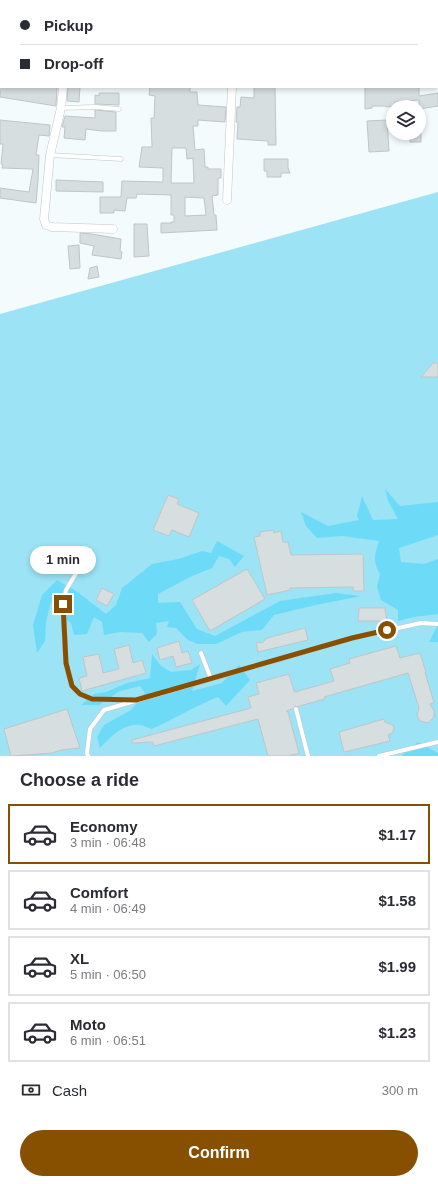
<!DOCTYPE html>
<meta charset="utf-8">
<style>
:root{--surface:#fff;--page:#f2f2f3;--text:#2b2b33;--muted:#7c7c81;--line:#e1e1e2;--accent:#875000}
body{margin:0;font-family:Helvetica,sans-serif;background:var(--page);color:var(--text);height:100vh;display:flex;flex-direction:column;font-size:15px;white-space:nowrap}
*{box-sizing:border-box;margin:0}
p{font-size:13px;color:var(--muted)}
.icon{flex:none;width:22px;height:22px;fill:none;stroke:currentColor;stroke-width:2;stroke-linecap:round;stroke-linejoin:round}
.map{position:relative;height:756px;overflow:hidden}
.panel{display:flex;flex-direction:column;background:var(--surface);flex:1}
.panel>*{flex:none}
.banner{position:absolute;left:0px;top:0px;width:438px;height:88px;box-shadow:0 2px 6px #0003;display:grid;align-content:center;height:88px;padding:0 20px;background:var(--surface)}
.fabs{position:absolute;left:386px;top:100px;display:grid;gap:8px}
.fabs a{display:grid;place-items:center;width:40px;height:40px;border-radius:50%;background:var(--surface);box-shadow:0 2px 6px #0003;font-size:20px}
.end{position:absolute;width:18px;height:18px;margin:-9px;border:5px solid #875000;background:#fff;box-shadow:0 0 0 2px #fff}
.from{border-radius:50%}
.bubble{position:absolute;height:28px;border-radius:14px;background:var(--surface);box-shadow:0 2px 6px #0003;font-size:13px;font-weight:800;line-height:28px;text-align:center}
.banner b{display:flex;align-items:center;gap:14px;height:38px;font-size:15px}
.banner b+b{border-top:1px solid var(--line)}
.banner i{width:10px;height:10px;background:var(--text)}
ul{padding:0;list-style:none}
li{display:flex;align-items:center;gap:12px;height:60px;margin:0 8px 6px;padding:0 12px;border:2px solid var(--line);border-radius:0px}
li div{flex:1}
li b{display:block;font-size:15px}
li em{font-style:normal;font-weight:800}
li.active{border-color:var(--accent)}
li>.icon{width:36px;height:36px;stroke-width:1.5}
h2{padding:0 20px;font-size:18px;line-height:48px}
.pay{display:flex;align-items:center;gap:10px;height:44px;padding:0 20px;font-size:15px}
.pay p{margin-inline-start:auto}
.action{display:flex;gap:8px;margin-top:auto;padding:8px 20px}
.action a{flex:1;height:46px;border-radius:24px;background:var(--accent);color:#fff;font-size:16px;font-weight:800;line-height:46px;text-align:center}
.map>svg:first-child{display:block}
.green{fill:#9ce3f6}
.forest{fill:#6ddbf7}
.building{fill:#d7dee0;stroke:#bfc6c8;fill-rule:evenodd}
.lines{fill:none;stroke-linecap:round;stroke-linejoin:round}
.lane-casing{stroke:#bfc6c8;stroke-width:5}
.street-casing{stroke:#bfc6c8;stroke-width:9}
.lane{stroke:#fff;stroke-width:4}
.street{stroke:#fff;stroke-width:8}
.route{stroke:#875000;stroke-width:5}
</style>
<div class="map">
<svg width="438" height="756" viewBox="0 0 438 756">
<rect width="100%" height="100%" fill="#f3fbfd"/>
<path class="green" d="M438,192v564h-438v-442z"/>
<path class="forest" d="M385,489l15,17 38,-4v33l-39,13 2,14 23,2 14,-5v55l-24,3 -16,4v-11l-17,-10 -4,-13 3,-13c-8,-14 -5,-19 -1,-33l-37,-5 -25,2 -11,-12 -5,-14 27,14 31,-6 -2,-4 5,-20 11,24 25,-1 -10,-18z
M217,541l27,15 -9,11 -6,-8 -10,-3 -7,12 -22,9 -32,17v9l22,-1 17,27 18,7 65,-35 56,-8 25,3 -45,9 -42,10 -12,15 -20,2 -26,12h-18l-10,-4 -12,-12 -9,-1 2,-6 -13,2 1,11 -8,8 -7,-9 -22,-1 -16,3 -2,-13 -8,-5 -7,17 -13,1 -3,-12 -14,-10 -6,-11 -5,20 -1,19 -8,12 -4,-28 9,-30 15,-15 19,11 30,23 10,-9 6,-17 30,-24 26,-5 24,-8 9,2z
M438,625v17h-9z
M152,654l9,12 10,6 20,-2 9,-6 -8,27 30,-8 17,-18 11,15 -24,26 -8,-9c-23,9 -44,22 -66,32 -4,-1 -8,-4 -12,-4 -17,-2 -29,12 -40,23l-3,-11 7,-12 27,-15 14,-17 -5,-7 -20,5 -21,14h-18l13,-11 12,-2 21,-9 23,-5z
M418,742l20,11v3h-37z"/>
<path class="building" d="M1,87h56l-1,19 -56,-9z
M68,87h12l-1,15 -12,-1z
M150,87h40v5h7l1,13 28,2 -1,15 -27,-2v6h-5l2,24 9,-1 1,18h3v2h13v9h-3v17l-6,1 2,19h2l1,15 -56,3v-10h10v-1h3v-7h-3v-20l-34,-1 -1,4h-9l-2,13 -11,-1v3h-14v-16h21l1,-16 41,1v-14l-24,-1 3,-20h10l-1,-29h3l1,-22 -6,-1zM172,148h14l1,11 6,-1 1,25h-23zM185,197l19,1 2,17 -21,1z
M254,87h21l1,58h-8v-4l-31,-2 1,-17h-2l1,-15h3l1,-10 13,1z
M365,87h54v9l19,-3v13l-19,3v-9l-25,2 1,4 -9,1v-1h-14v2l-7,1z
M99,93h20v12l-24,-1v-9l4,1z
M95,110l21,2v19h-15l-15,-2 -1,11 -21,-2 1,-11h-3l3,-11 30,2z
M0,120l50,5 -1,11 -10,-1 -3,20h3l-1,26 -2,22 -36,-5v-10l29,4 4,-23 -31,-1 1,-3 -2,-1 2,-20h-3z
M387,120l2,31 -20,1 -2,-31z
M410,133h11v9h-11z
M264,159h24v9l2,5h-9v4h-14v-6h-3z
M56,180l47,2v10l-47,-1z
M134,224h13l2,32 -15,1z
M80,233l12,1 29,5 -1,12 2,1 -1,7 -29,-4 2,-9 -14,-3z
M79,245l1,23 -10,1 -2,-23z
M97,266l2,11 -11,2 2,-11z
M433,363h5v14h-17z
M168,495l11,4 -2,5 22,9 -10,24 -17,-7 -3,6 -16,-6z
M273,530l1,3 7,-2 2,11h5l3,13 72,-1 1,37h-11v-4l-63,1v2l-23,5 -13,-58 6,-1v-4z
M247,569l18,30 -55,32 -18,-31z
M102,588l12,6 -7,12 -11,-6z
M359,608h26l2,13h-29z
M305,628l3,12 -50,12 -2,-10 6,1 5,-5z
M179,641l3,12 6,-2 4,12 -16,4 -3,-11 -13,4 -3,-12z
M129,645l4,18 9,-3 4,13 -64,18 -3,-13 8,-2 -4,-19 16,-3 4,19 16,-4 -5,-20z
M396,646l4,12 20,-5 6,19h-1l9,31 -4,1 4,7v6l-6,6 -8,-2 -3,-5 2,-8 -11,-35 -84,24 1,2 -26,7v1l-4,-1 -2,3 -7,2 2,1 11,41 -11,3h-20l-10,-37 -104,27 -1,-4 -21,1v-3l119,-32 -3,-11 11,-3 -3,-11 33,-9 5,17 1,1 39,-11 -4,-12 20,-6 -1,-4z
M67,709l13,39 -19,2 -9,3 -41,3 -7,-27z
M384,719l1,3 8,3 1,4 -2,4 -4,2 2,6 -46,11 -5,-20z"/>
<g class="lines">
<g class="lane-casing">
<path id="lane" d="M61,108l34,-1 24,2
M50,155l71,4
M90,550l-24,40 -3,14 3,59 6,24 8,7 12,5 39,1
M201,653l10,26
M296,709l12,47
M88,756l-1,-3 3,-24 14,-19 248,-72 69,-15 17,1
M379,756l59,-14"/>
</g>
<g class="street-casing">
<path id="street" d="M355,0v1
M73,1v-1
M235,1v-1
M63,87l-2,21 -11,47 -6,64 2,6 6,2 61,2
M227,200l5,-113"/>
</g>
<use href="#lane" class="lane"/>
<use href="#street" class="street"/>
</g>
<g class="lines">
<path class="route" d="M63,604l3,59 6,23 8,8 12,5 44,1 216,-62 35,-8"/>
</g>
</svg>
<div class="fabs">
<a><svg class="icon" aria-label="layers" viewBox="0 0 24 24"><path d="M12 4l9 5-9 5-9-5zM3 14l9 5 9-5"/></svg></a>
</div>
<i class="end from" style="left:387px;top:630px"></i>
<i class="end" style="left:63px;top:604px"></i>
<div class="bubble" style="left:30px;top:546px;width:66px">1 min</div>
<div class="banner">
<b><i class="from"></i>Pickup</b>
<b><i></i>Drop-off</b>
</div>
</div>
<section class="panel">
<h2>Choose a ride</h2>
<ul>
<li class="active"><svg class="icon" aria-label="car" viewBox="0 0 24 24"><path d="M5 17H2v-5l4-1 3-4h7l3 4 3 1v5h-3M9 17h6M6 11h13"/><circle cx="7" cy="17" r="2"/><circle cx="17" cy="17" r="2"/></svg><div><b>Economy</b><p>3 min · 06:48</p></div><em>$1.17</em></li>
<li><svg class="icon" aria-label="car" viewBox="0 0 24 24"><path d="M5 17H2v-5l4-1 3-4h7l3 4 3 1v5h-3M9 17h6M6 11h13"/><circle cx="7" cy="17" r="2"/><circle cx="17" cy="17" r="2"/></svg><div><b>Comfort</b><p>4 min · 06:49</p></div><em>$1.58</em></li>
<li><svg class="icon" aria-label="car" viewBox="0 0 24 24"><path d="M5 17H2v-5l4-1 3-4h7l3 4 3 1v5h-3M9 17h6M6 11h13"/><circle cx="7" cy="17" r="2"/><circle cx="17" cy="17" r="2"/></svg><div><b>XL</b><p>5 min · 06:50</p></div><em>$1.99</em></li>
<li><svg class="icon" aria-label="car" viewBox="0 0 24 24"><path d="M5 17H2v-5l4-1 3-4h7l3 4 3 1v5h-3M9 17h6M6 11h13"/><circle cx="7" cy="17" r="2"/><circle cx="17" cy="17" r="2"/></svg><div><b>Moto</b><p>6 min · 06:51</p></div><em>$1.23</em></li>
</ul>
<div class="pay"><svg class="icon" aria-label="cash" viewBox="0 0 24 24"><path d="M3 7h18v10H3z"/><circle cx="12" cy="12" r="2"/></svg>Cash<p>300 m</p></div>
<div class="action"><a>Confirm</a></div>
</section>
